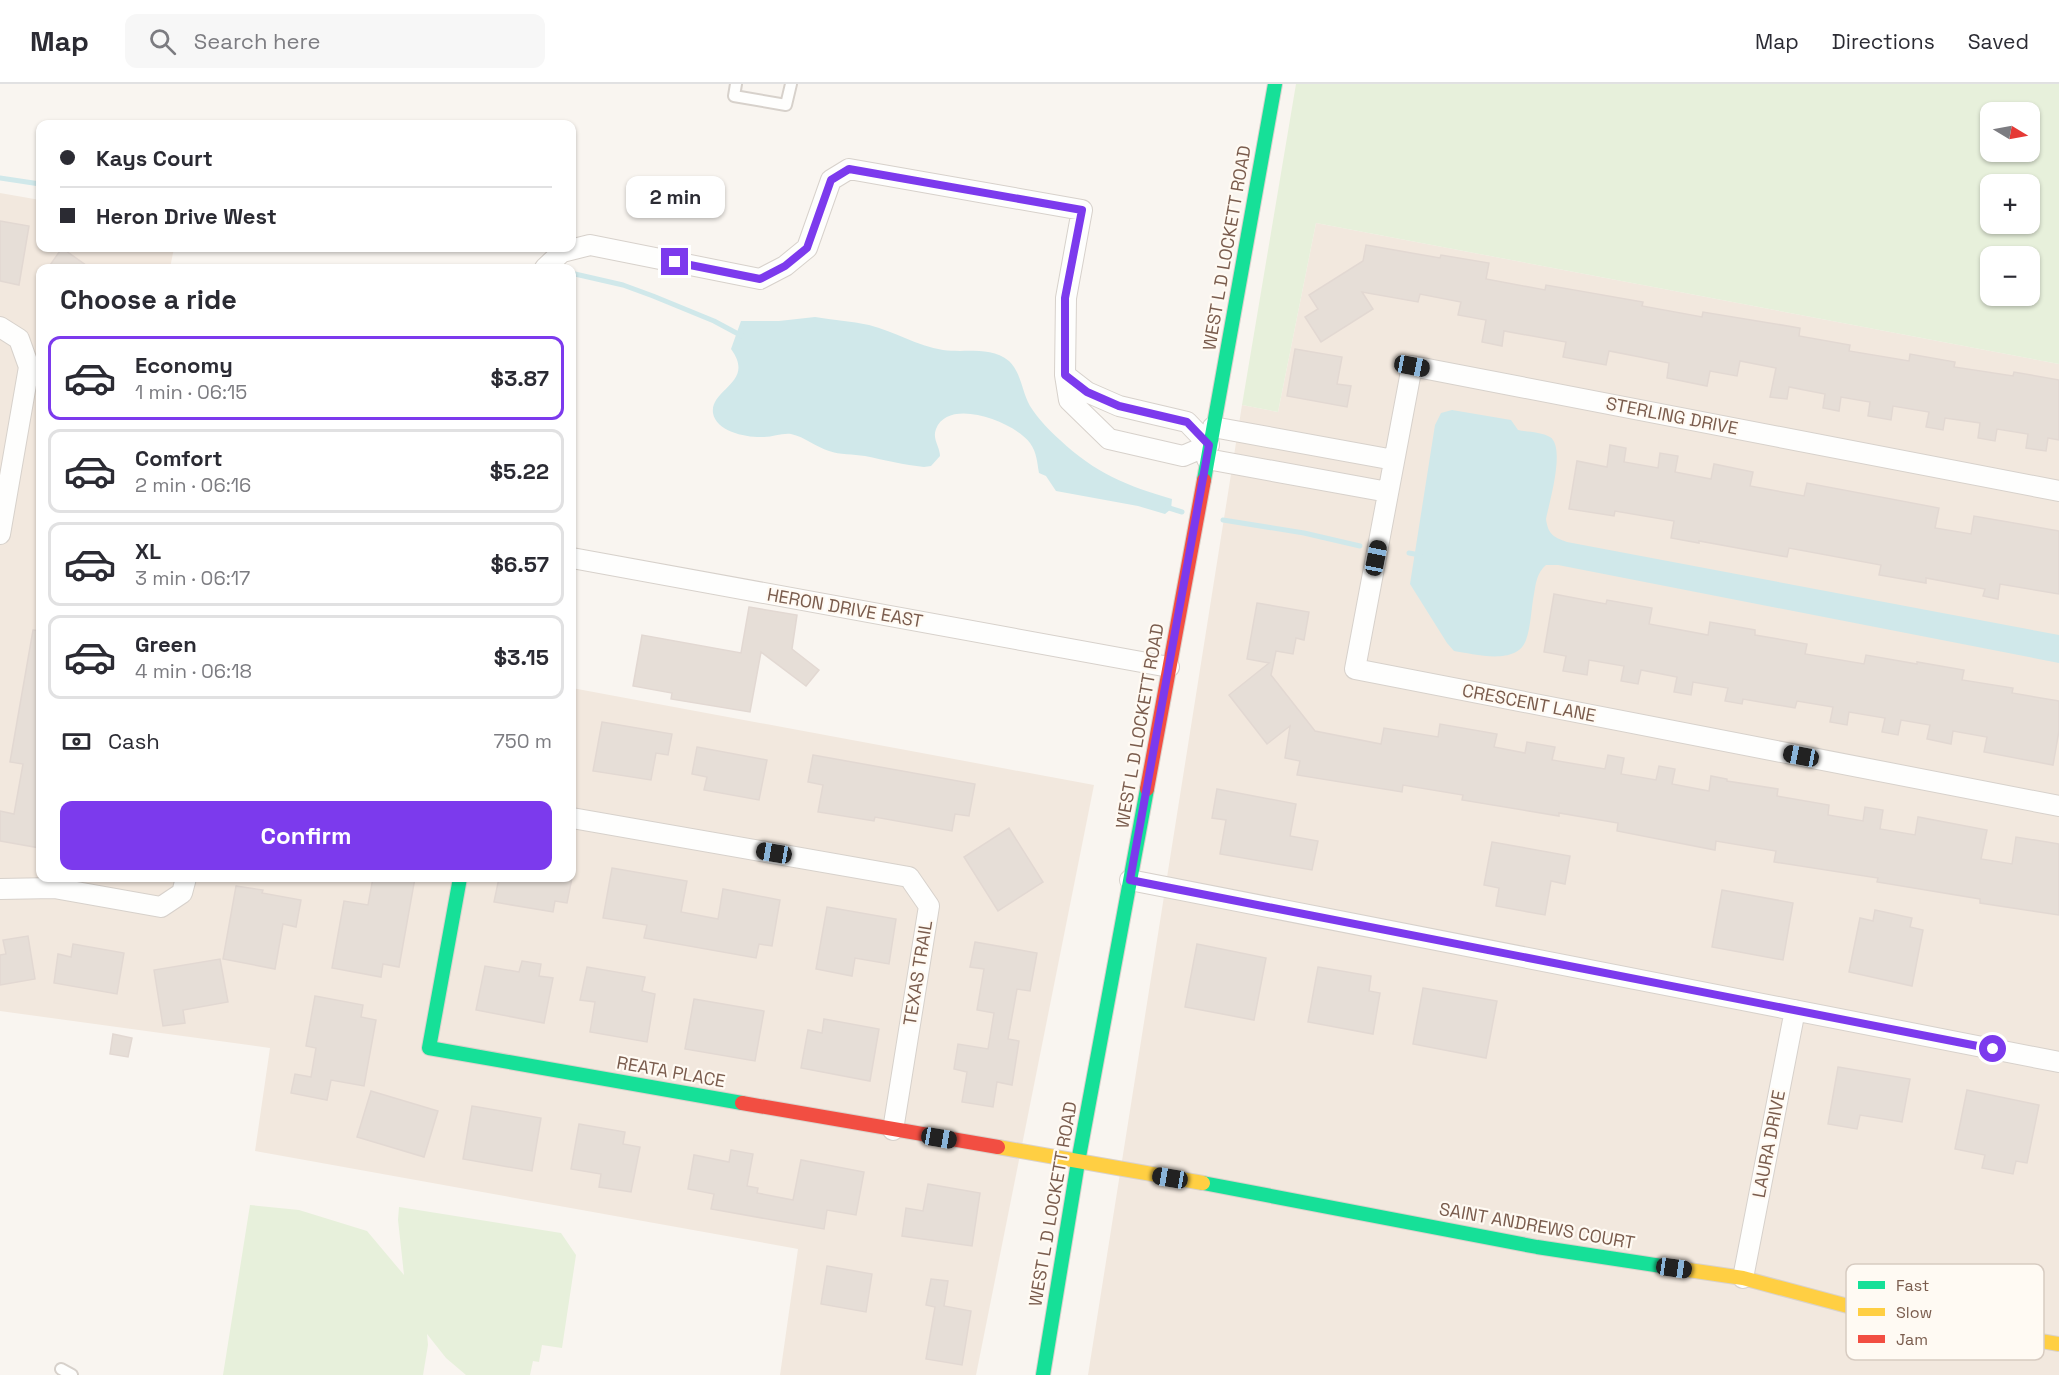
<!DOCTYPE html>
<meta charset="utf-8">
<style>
:root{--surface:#fff;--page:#f7f7f7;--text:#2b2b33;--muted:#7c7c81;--line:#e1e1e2;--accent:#7c3aed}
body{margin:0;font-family:"Space Grotesk",sans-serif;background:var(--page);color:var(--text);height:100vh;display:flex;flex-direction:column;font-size:22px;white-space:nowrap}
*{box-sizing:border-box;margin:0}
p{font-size:20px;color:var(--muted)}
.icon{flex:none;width:33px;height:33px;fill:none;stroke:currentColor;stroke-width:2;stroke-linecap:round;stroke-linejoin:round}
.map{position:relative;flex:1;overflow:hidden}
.side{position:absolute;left:36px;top:180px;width:540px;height:618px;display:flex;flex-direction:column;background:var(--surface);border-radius:12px;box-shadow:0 2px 4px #0004}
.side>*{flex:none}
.top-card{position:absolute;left:36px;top:36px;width:540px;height:132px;border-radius:12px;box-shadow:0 2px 4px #0004;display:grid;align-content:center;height:132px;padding:0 24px;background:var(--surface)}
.needle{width:39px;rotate:100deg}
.fabs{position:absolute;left:1980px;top:18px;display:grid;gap:12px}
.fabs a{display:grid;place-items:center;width:60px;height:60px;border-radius:12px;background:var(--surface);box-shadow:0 2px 4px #0004;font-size:30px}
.end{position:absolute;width:27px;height:27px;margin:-14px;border:8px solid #7c3aed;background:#fff;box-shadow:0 0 0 3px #fff}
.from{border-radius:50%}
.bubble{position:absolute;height:42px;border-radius:12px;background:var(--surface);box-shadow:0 2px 4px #0004;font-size:20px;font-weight:700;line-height:42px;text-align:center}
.car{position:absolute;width:18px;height:36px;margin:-18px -9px;border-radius:8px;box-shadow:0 0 4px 2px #0007;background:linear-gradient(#222 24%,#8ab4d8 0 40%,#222 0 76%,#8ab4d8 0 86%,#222 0)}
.top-card b{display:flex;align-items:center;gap:21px;height:57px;font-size:22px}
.top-card b+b{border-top:2px solid var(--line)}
.top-card i{width:15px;height:15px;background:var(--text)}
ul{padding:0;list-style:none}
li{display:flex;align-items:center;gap:18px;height:84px;margin:0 12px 9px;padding:0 12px;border:3px solid var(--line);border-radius:12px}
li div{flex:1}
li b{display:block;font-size:22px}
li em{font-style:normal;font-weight:700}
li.active{border-color:var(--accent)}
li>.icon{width:54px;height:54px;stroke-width:1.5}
h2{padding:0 24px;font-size:27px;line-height:72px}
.pay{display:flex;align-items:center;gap:15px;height:66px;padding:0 24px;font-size:22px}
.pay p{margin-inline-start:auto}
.primary-button{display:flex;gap:12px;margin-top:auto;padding:12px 24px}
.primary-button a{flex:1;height:69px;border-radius:12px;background:var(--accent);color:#fff;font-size:24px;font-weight:700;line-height:69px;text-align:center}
header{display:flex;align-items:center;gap:36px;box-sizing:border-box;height:84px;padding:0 30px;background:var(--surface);border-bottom:2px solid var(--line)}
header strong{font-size:28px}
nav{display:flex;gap:33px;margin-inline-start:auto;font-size:21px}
.search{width:420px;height:54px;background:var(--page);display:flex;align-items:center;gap:15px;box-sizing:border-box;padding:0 21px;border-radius:12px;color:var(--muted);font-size:22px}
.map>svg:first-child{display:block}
.residential{fill:#f2e8de}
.green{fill:#e7f0db;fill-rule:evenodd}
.water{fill:#d0e8ea}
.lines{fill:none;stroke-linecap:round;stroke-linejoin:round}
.stream{stroke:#d0e8ea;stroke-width:5}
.building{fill:#e6ded7;stroke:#e2d8d2;stroke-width:1.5}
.lane-casing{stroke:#d7d1cb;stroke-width:14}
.street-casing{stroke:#d7d1cb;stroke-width:22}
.fast-casing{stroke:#d9d2cb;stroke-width:16}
.slow-casing{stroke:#d9d2cb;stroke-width:16}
.jam-casing{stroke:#d9d2cb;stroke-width:16}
.lane{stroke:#fefefd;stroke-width:10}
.street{stroke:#fefefd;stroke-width:20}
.fast{stroke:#16e098;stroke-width:14}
.slow{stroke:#ffcf43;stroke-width:14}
.jam{stroke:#f24e42;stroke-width:14}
.route{stroke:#7c3aed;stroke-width:8}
.labels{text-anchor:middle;stroke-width:4.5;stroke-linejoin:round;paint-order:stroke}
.street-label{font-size:18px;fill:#7a5c4d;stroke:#fffaf3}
.key{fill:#fffaf3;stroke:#d7cbc1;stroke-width:1.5}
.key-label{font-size:16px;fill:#7a5c4d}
</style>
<header>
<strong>Map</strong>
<div class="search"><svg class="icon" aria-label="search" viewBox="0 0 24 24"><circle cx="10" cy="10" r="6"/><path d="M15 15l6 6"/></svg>Search here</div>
<nav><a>Map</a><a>Directions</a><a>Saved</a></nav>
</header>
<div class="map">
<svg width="2059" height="1291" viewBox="0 0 2059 1291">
<rect width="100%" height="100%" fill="#f9f5f0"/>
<path class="residential" d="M0,109l40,7v48h134l-4,20h-130v610h532v-190l522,97 -118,590h-196l18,-126 -543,-98 15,-103 -270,-37z
M1316,139l743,141v1011h-971l154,-970 36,7z"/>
<path class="green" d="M1296,0h763v280l-743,-141 -38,189 -36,-7zM1990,28h40v40h-40zM1990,100h40v40h-40zM1990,172h40v40h-40z
M250,1121l49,5 68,21 37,44 -6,-55 1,-13 162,26 15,22 -14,93 -20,-3 -3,17 -6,-1 -3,14h-64l-20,-17 -19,-24 1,11 -5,30h-200z"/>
<path class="water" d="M815,233c18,3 36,4 54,8 25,6 48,21 74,25 22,3 47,-4 66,11 12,11 13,31 21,45 8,13 20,25 30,34 35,33 67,46 112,59l-1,10 -6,5 -27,-8 -82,-15 -10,-15 -7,-3c-2,-11 -2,-20 -9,-30 -14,-20 -81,-47 -94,-14 -4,10 4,18 4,27l-9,10 -7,1c-20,-2 -39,-7 -59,-11 -12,-2 -25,-1 -36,-5 -13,-4 -24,-14 -38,-17 -9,-1 -18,3 -27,3 -16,1 -48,-5 -51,-24 -3,-25 43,-30 18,-64l10,-28h38z
M1452,326l59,10 7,10c9,2 24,2 32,7 16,10 -1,66 -4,82 2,15 7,18 21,23l492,93v28l-501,-98h-12c-9,8 -10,17 -12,29 -3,15 -3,32 -8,46 -9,26 -52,14 -72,11l-7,-8 -37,-59 25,-159 6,-12z"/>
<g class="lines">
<path class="stream" d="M0,94l40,6
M575,190l48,11 30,11 61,25 28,15
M1166,423l16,5
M1223,436l81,13 56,13
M1409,469l11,2"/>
</g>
<path class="building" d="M0,137l29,5 -10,59 -19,-4z
M1366,161l74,13 1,-3 48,8 -3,16 59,11 1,-5 97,17 -1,4 60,11 1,-5 97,16 -1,8 51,9 -1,6 60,10 1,-7 45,8 -1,5 59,9 1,-4 45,8v60l-11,-2 -2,13 -20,-3 2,-14 -31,-5 -2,12 -17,-3 2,-15 -35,-5 -2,12 -17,-3 3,-15 -36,-6 -2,14 -23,-4 2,-14 -29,-5 -2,14 -16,-3 2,-14 -36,-7 -2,12 -17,-2 6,-29 -36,-7 -3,15 -27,-5 -3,15 -40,-8 2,-15 -29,-6 -31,-6 -3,14 -27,-5 -16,-3 3,-15 -62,-11 -2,15 -20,-4 4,-22 -28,-5 3,-13 -41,-8 -2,8 -56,-10 11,17 -52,33 -16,-25 13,-8 -9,-14 54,-34z
M62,164l28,20h-42z
M1295,265l47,8 -5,27 14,2 -4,21 -60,-11z
M1610,361l16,3 -2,14 34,6 2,-15 18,3 -3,16 36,7 3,-15 39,8 -3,14 54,10 3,-13 132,25 -4,20 36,6 3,-18 85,15v63l-59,-10 -2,15 -15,-3 2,-7 -59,-11v5l-47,-8 2,-10 -92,-17 -2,9 -88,-16v2l-28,-5 3,-17 -59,-10 -1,5 -45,-7 8,-48 30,6z
M1554,510l52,10 1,-4 45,8 -3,16 59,11 2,-13 45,8v5l52,9 -2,10 59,10 2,-9 51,9v-2l47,8 -2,10 51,8 -1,5 47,8v30l-6,34 -69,-13 3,-15 -34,-6 -2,13 -24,-5 3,-14 -29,-5 -3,15 -16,-3 3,-14 -36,-6 -2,13 -17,-3 3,-15 -36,-6 -2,7 -52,-9 -1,5 -17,-3 3,-13 -35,-6 -2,13 -17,-3 3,-15 -36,-7 -3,14 -17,-3 3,-15 -35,-6 -2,15 -24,-4 3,-15 -22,-4z
M1257,519l52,9 -5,28 -8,-2 -3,16 -17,-3 -5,24 44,56 66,13 3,-16 54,9 2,-13 57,10 -3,13 31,6 2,-11 28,5 -3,13 53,9 3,-14 16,3 -3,16 35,6 3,-14 16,3 -3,15 37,7 2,-15 16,3v2l51,8 -1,7 52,9 -1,10 35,6 2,-14 18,3 -3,19 35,6 3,-18 69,13 -6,29 31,5 4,-27 43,7v71l-79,-12v-4l-103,-17 1,-4 -104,-16 2,-11 -60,-10 -1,9 -98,-19 1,-8 -59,-10v3l-97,-16 1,-5 -60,-10 -1,7 -105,-17 3,-14 -15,-3 5,-32 -23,18 -38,-49 40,-32 -22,-4z
M749,523l48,8 -5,34 27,21 -13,16 -45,-34 -11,60 -79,-13 1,-6 -39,-7 9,-51 99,18z
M33,546l7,1v217l-40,-7v-30l14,3 9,-50 -13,-2z
M602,638l70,12 -4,21 -12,-2 -5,27 -58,-9z
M697,663l70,13 -8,40 -55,-10 3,-13 -15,-3z
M813,671l162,29 -6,32 -14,-2 -3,17 -77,-14 -1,4 -56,-9 5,-27 -15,-3z
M1217,705l79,15 -6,32 28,5 -6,29 -92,-16 6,-34 -14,-2z
M1009,744l34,54 -45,29 -34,-54z
M1492,758l78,14 -5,28 -14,-3 -6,34 -49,-9 3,-18 -15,-3z
M612,784l75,13 -6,31 37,7 5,-30 57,11 -8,46 -13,-2 -3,14 -112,-20 3,-13 -44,-7z
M373,794h42l-16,89 -16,-3 -2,13 -49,-9 12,-67 24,4z
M499,794h73l-5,25 -12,-2 -2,11 -59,-10z
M236,802l27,4 -1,3 39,7 -5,27 -13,-3 -8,45 -52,-10z
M1722,806l71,13 -10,57 -71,-13z
M827,823l69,12 -7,45 -34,-6 -3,18 -36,-7z
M1875,826l37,8 -2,9 13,3 -11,56 -63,-14 11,-54 13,3z
M28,852l7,43 -35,6v-30l6,-1 -3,-14z
M975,858l62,11 -7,38 -13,-2 -9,50 11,2 -7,44 -15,-3 -4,25 -31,-5 5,-30 -13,-3 4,-25 30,5 6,-36 -17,-3 7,-41 -14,-2z
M73,860l51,9 -7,41 -63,-11 4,-29 13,3z
M1197,860l69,14 -12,62 -69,-13z
M220,875l8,43 -45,8 2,13 -22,3 -9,-56z
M522,877l19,3 -2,12 14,2 -9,45 -68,-13 9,-44 34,6z
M587,883l58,10 -3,14 13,3 -8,48 -57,-10 5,-30 -15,-2z
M1318,883l53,9 -2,15 11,2 -7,41 -65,-12z
M1423,904l74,13 -11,57 -73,-14z
M315,912l48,9 -2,12 15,3 -12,66 -33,-6 -4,20 -36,-7 4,-19 16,3 5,-29 -10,-2z
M694,915l70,12 -9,50 -70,-12z
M824,935l55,10 -9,52 -69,-13 7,-38 14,3z
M113,950l19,4 -4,19 -18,-3z
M1838,983l72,12 -8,43 -42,-7 -3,14 -29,-5z
M1967,1006l72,15 -12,58 -11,-2 -3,13 -31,-6 3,-13 -30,-6z
M371,1007l67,20 -14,46 -67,-20z
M472,1022l69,12 -9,53 -69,-12z
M579,1040l46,8 -2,12 17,3 -9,45 -32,-5 2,-13 -30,-5z
M731,1066l22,4 -6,32 11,2 -1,5 36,7 8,-40 63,12 -8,43 -29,-5 -3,19 -113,-20 3,-15 -26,-5 6,-34 35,7z
M928,1100l52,9 -8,53 -70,-10 4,-28 17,3z
M827,1182l45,8 -6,38 -45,-8z
M931,1195l17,2 -4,25 27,5 -9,54 -36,-6 9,-52 -9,-2z"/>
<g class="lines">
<g class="lane-casing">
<path id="lane" d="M736,0l-2,12 52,9 5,-21
M61,1285l11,6"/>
</g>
<g class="street-casing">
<path id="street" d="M545,184l17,-16 28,-7 170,34 25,-13 22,-18 24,-68 18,-11 233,41 -16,88 -1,77 4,25 40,39 74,17 26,-11 -22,-23 -68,-16 -32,-14 -22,-17
M0,243l19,12 10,28 -29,167
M1213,343l181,33
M1207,375l181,33
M2059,407l-647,-125 -57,303 704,137
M572,474l597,109
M572,734l337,59 20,29 -36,224
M1130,796l929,182
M0,805l54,-1 107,19 21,-14 4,-15
M1743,1194l52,-268"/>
</g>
<g class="fast-casing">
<path id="fast" d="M1204,396l71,-396
M460,794l-31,170 313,55
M1203,1099l334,64 131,20
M1043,1291l35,-213 69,-373"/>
</g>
<g class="slow-casing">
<path id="slow" d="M998,1063l205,36
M1668,1183l75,11 131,35 185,31"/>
</g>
<g class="jam-casing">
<path id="jam" d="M1147,705l57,-309
M742,1019l256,44"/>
</g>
<use href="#lane" class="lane"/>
<use href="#street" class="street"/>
<use href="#fast" class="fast"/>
<use href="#slow" class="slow"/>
<use href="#jam" class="jam"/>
</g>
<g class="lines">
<path class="route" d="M675,178l85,17 25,-13 22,-18 24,-68 18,-11 233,41 -17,88v77l22,17 32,14 68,16 22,23 -79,435 863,169"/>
</g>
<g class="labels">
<g class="street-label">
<text transform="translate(1227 164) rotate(-80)" y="6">WEST L D LOCKETT ROAD</text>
<text transform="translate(1672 332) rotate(11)" y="6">STERLING DRIVE</text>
<text transform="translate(845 524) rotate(10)" y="6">HERON DRIVE EAST</text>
<text transform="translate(1529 619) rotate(11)" y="6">CRESCENT LANE</text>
<text transform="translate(1140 642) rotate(-80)" y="6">WEST L D LOCKETT ROAD</text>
<text transform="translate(918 889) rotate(-81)" y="6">TEXAS TRAIL</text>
<text transform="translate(671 988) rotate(10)" y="6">REATA PLACE</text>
<text transform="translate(1769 1060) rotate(-79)" y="6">LAURA DRIVE</text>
<text transform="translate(1053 1120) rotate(-80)" y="6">WEST L D LOCKETT ROAD</text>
<text transform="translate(1537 1142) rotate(10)" y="6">SAINT ANDREWS COURT</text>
</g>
</g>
<rect x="1846" y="1180" width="198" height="96" rx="9" class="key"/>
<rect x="1858" y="1197" width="27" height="8" fill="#16e098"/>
<rect x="1858" y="1224" width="27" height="8" fill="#ffcf43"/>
<rect x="1858" y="1251" width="27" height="8" fill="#f24e42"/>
<g class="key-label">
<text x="1896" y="1207">Fast</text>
<text x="1896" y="1234">Slow</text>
<text x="1896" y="1261">Jam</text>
</g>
</svg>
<div class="fabs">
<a><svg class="needle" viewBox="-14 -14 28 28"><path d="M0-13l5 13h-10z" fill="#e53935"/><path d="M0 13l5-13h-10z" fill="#7c7c81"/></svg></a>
<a>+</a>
<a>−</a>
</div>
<i class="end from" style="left:1993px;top:965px"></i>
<i class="end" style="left:675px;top:178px"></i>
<div class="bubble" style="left:626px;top:92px;width:99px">2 min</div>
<i class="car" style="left:1412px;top:282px;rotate:101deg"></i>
<i class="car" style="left:1376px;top:474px;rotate:11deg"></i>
<i class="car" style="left:1801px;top:672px;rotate:281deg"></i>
<i class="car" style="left:774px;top:769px;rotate:280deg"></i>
<i class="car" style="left:939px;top:1054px;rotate:100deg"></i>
<i class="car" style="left:1170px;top:1094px;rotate:280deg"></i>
<i class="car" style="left:1674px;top:1184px;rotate:98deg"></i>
<div class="top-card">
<b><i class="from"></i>Kays Court</b>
<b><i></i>Heron Drive West</b>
</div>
<section class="side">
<h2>Choose a ride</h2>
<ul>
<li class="active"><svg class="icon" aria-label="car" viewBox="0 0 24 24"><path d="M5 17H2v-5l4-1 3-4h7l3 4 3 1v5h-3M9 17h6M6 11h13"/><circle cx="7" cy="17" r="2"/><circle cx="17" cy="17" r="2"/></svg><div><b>Economy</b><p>1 min · 06:15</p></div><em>$3.87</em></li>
<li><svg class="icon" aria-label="car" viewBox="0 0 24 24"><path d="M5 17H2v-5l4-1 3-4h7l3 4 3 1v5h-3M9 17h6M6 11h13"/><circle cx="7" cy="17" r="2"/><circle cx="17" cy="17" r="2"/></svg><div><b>Comfort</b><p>2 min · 06:16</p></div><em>$5.22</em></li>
<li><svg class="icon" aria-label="car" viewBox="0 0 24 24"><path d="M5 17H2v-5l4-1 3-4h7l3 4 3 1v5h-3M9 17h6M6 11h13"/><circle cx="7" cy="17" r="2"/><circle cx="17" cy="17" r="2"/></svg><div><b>XL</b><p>3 min · 06:17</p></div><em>$6.57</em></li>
<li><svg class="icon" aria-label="car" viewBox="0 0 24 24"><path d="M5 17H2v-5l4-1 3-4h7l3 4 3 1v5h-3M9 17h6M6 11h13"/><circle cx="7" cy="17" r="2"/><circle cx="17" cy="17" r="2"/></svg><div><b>Green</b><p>4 min · 06:18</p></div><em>$3.15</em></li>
</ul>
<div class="pay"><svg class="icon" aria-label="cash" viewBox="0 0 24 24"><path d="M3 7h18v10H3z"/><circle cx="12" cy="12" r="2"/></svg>Cash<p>750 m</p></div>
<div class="primary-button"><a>Confirm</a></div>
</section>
</div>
